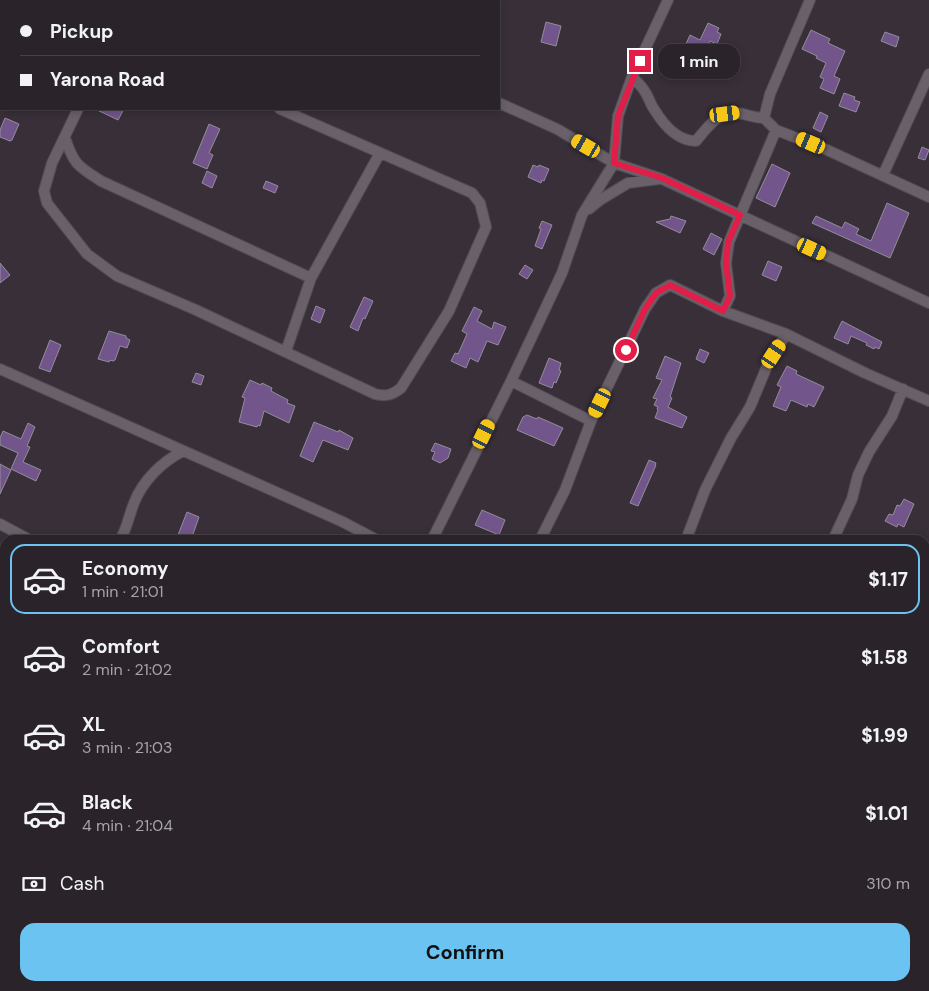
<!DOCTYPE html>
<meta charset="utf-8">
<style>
:root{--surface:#2a232a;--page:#362f36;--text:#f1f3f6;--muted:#a5a4a8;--line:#464047;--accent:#6ac3f1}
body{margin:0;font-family:"DM Sans",sans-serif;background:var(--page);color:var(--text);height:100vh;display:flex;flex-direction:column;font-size:19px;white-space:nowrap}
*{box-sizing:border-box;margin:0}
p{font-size:16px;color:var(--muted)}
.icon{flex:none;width:28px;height:28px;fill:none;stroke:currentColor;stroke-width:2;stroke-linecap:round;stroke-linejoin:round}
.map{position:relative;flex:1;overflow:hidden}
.sheet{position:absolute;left:0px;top:535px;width:930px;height:456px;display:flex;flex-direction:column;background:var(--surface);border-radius:15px 15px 0 0;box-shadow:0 2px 8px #0003,0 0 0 1px var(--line)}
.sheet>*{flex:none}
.hud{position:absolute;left:0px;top:0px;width:500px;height:110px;box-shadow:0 2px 8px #0003,0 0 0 1px var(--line);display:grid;align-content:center;height:110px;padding:0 20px;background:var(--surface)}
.end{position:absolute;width:22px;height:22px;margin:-11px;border:6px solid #e11d48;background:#fff;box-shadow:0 0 0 2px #fff}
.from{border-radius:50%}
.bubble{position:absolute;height:35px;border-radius:15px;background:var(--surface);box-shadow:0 2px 8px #0003,0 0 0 1px var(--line);font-size:16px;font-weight:700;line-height:35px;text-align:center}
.car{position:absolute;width:15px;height:30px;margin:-15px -8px;border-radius:6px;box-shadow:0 0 4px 1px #0007;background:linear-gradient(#f5c518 24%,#345 0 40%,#f5c518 0 76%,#345 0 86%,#f5c518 0)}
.hud b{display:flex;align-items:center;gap:18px;height:48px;font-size:19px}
.hud b+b{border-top:1px solid var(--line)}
.hud i{width:12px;height:12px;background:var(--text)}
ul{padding:9px 0 0;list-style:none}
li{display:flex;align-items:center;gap:15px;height:70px;margin:0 10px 8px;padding:0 10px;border:2px solid transparent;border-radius:15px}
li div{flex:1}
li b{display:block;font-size:19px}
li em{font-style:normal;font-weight:700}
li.active{border-color:var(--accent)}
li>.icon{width:45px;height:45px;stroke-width:1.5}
.pay{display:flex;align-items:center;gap:12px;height:55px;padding:0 20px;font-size:19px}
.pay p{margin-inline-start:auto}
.cta{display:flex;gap:10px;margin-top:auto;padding:10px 20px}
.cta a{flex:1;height:58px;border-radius:15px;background:var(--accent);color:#111;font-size:20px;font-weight:700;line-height:58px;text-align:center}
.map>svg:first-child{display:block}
.building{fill:#72568b;stroke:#938d99}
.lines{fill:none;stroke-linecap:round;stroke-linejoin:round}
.minor-casing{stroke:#524b52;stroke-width:12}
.minor{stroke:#696069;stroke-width:10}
.route{stroke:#e11d48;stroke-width:6}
</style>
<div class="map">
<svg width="929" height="991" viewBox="0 0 929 991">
<rect width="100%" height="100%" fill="#382f38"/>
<path class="building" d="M546,22l15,4 -5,20 -15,-4z
M708,23l11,5 -2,4 4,2 -4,10 -7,-3 -8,18 -3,-1 -4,8 -16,-7 11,-24 10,5z
M811,30l19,9 -2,4 17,8 -11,25 6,3 -6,15 -14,-6 4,-9 -4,-2 6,-14 -10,-5 1,-2 -15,-7z
M885,32l14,5 -3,10 -15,-6z
M844,93l11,4 -1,3 6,2 -4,10 -17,-6z
M95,109h29l-6,11z
M820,112l8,4 -7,16 -8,-4z
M5,118l14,6 -7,16 -2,1 -10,-4v-7z
M209,124l11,5 -11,24 4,2 -6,14 -14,-6z
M922,147l7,3 -4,10 -7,-2z
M772,164l18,9 -15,34 -19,-9z
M533,165l5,2 1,-2 10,4 -5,12 -2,-1 -1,3 -13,-6z
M207,171l10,5 -5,12 -10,-5z
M266,181l12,5 -3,7 -12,-5z
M887,203l22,10 -19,45 -78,-35 4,-7 26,12 3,-6 14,7 -3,5 15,7z
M671,216l15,5 -6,12 -24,-11 14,-3z
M542,221l10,4 -10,24 -7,-3 6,-17 -2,-1z
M711,233l11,6 -8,16 -11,-6z
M768,261l14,6 -6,14 -14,-6z
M0,263l10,12 -10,8z
M525,265l8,5 -6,9 -8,-5z
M364,297l9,4 -8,18 -2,-1 -5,13 -8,-4z
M316,306l9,4 -5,13 -9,-4z
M474,307l8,4 -5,10 15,8 2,-7 12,5 -8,18 -11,-4 -9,21 -8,-4 -4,10 -15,-7 4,-8 3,1 9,-20 -5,-3z
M842,321l40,21 -3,7 -4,-2 -1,2 -8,-4 1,-2 -16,-7 -3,8 -14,-6z
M109,331l17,5v2l4,2 -3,8 -7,-2 -5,14 -2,1 -3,-1 -1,2 -11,-3z
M50,340l11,5 -11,27 -11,-4z
M700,349l9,4 -5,10 -8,-4z
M665,356l16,7 -11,34 2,1 -4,9 19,10 -5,11 -27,-10 3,-8 -1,-1 1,-2 -4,-2 3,-6 -4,-1 9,-18 -6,-2z
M549,358l12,5 -2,7 2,1 -5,12 -2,-1 -2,6 -13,-5z
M787,366l10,5 -1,3 28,13 -10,20 -6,-3 -1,3 -16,-7 -5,11 -13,-5 8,-19 -4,-2z
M196,373l8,3 -3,9 -9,-3z
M250,380l11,5 1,-2 10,5 -1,3 17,9 -1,3 8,3 -6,17 -25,-12 -4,15 -2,-1 -1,2 -18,-5 6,-24 -3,-1z
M527,415l10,4 1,-2 25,11 -9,18 -37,-16 6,-13z
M314,422l24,10 1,-2 14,8 -5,12 -25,-10 -10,22 -13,-6z
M28,423l7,4 -8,19 3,1 -7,15 18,8 -5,11 -25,-12 7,-16 -18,-8v-7l3,-7 18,8z
M435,443l16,6 -3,9 -8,5 -8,-4 3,-7 -4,-1z
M649,460l7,3 -1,2h1l-18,41 -8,-3z
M0,464l11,6 -11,24z
M904,499l10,5 -10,23 -6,-3 -1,3 -12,-6 4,-7 4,1 4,-10 3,1z
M482,510l23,10 -6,15 -24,-10z
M187,512l12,5 -8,23h-15z"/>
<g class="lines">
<g class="minor-casing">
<path id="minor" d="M270,0l2,1
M43,1v-1
M632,77c5,5 10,9 13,15 4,5 5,12 9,17 9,15 23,32 42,32 11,-13 21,-29 41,-28 9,1 17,5 27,5
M0,101l1,-3
M499,103l58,26 57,34 48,16 267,124
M78,109l-26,54 -8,28 3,12 40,51 30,22 79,34 179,84c11,3 17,1 26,-6l48,-77 37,-84 -6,-24 -8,-10 -192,-84
M776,130l-12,-12 6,-24 40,-94
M65,138c9,27 13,28 36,43l210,97
M883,175l46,-101
M589,209l11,-9 28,-17 31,-4
M723,311l7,-15 -4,-33 3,-21 47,-112 49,19 104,48
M286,351l25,-73 69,-125
M0,369l343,153 34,18
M511,381l80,40
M0,524l30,16
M120,540c7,-11 9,-25 14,-37 9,-23 28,-41 49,-52
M432,540l79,-159 51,-108 20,-58 32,-52 4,-47 14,-39 36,-77
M540,540l25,-50 26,-69 54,-112 11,-16 14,-8 53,26 63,23 79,39 64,28
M686,540l19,-50 26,-52 19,-31 18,-43 18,-30
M833,540l19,-41 6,-24 11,-23 23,-36 11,-27
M0,615l5,-4
M925,665l4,-9
M0,798l5,-4
M925,899l4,16
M0,977l5,-4
M251,986l3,5
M115,991l5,-5"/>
</g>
<use href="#minor" class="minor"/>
</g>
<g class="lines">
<path class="route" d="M626,350l19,-41 11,-16 14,-8 53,26 7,-15 -4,-33 2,-21 12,-27 -78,-37 -48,-15 4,-47 22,-55"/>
</g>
</svg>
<i class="end from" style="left:626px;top:350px"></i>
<i class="end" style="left:640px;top:61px"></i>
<div class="bubble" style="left:658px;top:44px;width:82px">1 min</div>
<i class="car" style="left:725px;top:114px;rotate:83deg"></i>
<i class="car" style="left:811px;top:143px;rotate:293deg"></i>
<i class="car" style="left:586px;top:146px;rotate:300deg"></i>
<i class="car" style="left:812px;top:249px;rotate:115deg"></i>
<i class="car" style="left:774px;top:354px;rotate:33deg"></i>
<i class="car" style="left:600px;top:403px;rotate:206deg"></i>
<i class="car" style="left:484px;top:434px;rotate:26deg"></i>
<div class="hud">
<b><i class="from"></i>Pickup</b>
<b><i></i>Yarona Road</b>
</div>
<section class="sheet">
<ul>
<li class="active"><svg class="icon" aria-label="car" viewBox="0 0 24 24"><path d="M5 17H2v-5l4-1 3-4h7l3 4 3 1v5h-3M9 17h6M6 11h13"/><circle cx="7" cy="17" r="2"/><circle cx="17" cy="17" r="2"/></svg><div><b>Economy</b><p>1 min · 21:01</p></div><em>$1.17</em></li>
<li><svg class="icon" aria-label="car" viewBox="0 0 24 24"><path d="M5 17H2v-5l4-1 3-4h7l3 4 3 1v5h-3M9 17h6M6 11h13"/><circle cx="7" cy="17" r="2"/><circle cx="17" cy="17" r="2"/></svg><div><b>Comfort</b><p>2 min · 21:02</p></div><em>$1.58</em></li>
<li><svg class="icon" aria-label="car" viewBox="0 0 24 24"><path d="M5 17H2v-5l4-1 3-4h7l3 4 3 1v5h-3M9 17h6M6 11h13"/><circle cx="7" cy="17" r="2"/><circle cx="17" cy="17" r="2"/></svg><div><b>XL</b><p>3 min · 21:03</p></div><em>$1.99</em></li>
<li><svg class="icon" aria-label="car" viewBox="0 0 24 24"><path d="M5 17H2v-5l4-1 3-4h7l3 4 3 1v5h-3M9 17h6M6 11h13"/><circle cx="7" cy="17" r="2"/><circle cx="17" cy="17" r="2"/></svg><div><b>Black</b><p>4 min · 21:04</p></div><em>$1.01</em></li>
</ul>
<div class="pay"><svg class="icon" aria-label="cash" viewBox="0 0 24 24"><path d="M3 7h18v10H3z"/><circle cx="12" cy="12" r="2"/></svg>Cash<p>310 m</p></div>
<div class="cta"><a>Confirm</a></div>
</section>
</div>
